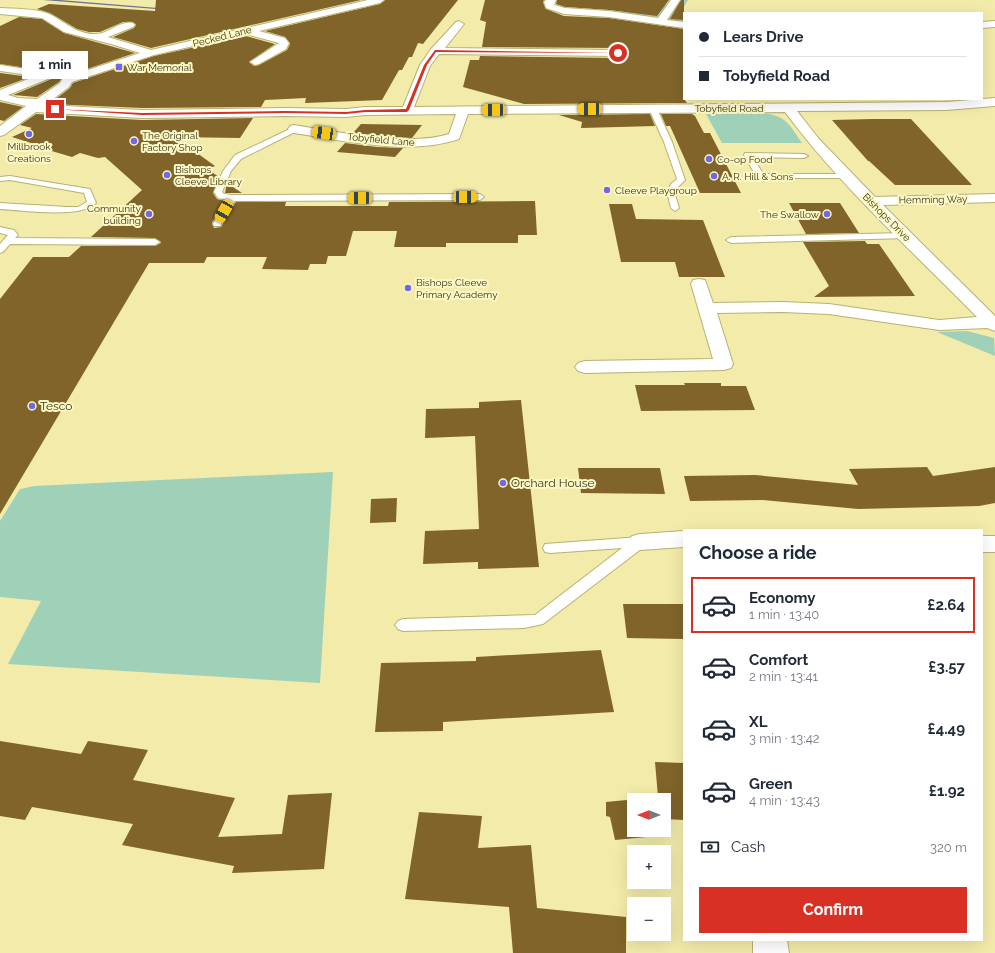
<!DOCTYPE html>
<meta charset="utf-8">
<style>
:root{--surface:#fff;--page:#f6f6f7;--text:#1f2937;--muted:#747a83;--line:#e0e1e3;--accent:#d93025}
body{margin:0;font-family:Raleway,sans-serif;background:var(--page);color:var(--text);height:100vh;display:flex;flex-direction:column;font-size:15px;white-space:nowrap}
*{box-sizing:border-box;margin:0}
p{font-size:13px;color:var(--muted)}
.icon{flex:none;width:22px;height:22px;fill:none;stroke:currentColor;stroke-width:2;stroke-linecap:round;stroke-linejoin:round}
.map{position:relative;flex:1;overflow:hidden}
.panel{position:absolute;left:683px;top:529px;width:300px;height:412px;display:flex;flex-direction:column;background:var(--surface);border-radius:0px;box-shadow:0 4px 16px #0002}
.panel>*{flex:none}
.hud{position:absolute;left:683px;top:12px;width:300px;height:88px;border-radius:0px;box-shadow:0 4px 16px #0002;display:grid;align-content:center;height:88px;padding:0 16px;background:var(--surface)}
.needle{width:26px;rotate:270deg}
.controls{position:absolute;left:627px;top:793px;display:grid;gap:8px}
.controls a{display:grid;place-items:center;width:44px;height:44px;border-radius:0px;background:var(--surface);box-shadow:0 4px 16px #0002;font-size:20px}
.end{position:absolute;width:18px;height:18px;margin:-9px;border:5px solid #d93025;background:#fff;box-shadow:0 0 0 2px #fff}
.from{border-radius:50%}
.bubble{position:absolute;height:28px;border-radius:0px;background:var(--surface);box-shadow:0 4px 16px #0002;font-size:13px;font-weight:700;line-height:28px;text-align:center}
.car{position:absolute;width:12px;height:24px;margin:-12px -6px;border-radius:5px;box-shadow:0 0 3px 1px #0007;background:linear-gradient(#f5c518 24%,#345 0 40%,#f5c518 0 76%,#345 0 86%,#f5c518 0)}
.hud b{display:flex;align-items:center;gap:14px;height:38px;font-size:15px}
.hud b+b{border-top:1px solid var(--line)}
.hud i{width:10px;height:10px;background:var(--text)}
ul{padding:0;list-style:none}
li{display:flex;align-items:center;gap:12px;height:56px;margin:0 8px 6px;padding:0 8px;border:2px solid transparent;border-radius:0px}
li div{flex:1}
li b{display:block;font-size:15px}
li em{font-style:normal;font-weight:700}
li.current{border-color:var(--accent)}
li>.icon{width:36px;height:36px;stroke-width:1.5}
h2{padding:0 16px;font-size:18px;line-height:48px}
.pay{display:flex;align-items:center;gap:10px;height:44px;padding:0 16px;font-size:15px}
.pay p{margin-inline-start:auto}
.primary-button{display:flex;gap:8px;margin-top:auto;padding:8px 16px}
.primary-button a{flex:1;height:46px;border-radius:0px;background:var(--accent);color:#fff;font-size:16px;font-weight:700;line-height:46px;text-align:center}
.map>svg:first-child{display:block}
.green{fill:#9fd0b8}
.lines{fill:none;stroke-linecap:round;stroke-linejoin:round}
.stream{fill:#6f6f8e;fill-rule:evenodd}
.building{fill:#80642a}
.lane-casing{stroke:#b8b172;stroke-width:2}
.street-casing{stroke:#b8b172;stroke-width:2}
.lane{fill:#fff;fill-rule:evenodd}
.street{fill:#fff;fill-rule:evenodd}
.route{fill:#d93025}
.poi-dot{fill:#7268e3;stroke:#fdf8c4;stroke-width:1.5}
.labels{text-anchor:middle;stroke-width:4;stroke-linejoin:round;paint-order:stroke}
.far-street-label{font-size:10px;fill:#38351b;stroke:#fdf8c4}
.far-poi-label{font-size:10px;fill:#38351b;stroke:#fdf8c4;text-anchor:start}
.poi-label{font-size:12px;fill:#38351b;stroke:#fdf8c4;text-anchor:start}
</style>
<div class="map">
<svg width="995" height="953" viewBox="0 0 995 953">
<rect width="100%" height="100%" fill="#f2ebaa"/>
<path class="green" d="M670,0h18l-7,12 3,2v11l-75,-11 57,-9z
M762,113c25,3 26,10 40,30h-80l-16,-29z
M967,331l27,7 1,18 -58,-24z
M333,472l-13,211 -312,-19 33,-63 -41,-4v-76l20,-32 14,-3z"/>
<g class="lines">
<path class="stream" d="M43,0h17l110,9 -2,1z"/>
</g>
<path class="building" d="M156,0h205l-210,48 -38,-11 21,-9 2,-3 -3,-3h-10l-23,10h-11l-12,-3 -27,-16 -13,-4 12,-5 106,7z
M385,0h73l-35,44 -5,-1 -6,14h-3l-7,13h-3l-17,30 -77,3 1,-5 -41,2 -4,7 -119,1 -93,-4 21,-16 3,-5 81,-27 92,-20 29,8 -26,18 5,4 5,-1 28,-15 3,-6 -5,-7 -20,-6 115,-27z
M485,0h59l-1,2 3,7 18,7 45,2 75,11v70l3,4 -163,1 -61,-17 7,-27h9l1,-4 138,2 6,-4 -6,-6 -136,-1 4,-25 -6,-2z
M557,0h112l-12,16 -48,-6 -44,-3 -9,-3z
M681,0h3v20l-14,-1z
M19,17l23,2 22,14 71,20 -72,24 -4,5 -22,15 -24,-2 41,-17 2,-3 -3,-3 -53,-8v-38z
M0,73l30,4 -30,11z
M0,102l23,5 -19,14 -4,-1z
M36,114l106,6 111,-2 -13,20 -65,-1 40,29 -8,3 12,8 -6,16 4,6 8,2 -13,22 2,5 7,-1 15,-25h50l-1,4h103l1,-4 146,-1 2,34h-19v8h-72v4h-52l3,-16h-44l-7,25h-18l-2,8h-16l-2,6 -46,-1 5,-12h-60l-3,6h-55l-149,251v-215l33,-42h36l12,-11h74l6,-3 -6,-5 -64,-1 51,-47 -37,-33 -7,1 -18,-5 -8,4 -44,-13 3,-1 -19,-6 20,-9 -12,-3z
M650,114l5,12 -74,2 1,-6 -23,-7z
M661,114h31l3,2 9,17h6l31,60h-41l-30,-67h-4z
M872,119h39l61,66h-77l-26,-24h-1l-36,-41z
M361,124l61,1 -10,13 -18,-1 -41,-4z
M345,143l32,4 26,1 -8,9 -58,-5z
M227,183l15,10h-17z
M789,203h51l19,30 -53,1z
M609,204h23l4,15 67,1 22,57h-46l-4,-15h-54z
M865,241l2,3h12l36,52 -101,1 15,-11 -26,-44z
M684,383h37v3h25l9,24 -114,1 -6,-26h50z
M521,400l18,167 -61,2v-7l-55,2 2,-33 54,-2 -4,-93 -50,2 1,-29 53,-1v-6z
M927,467l6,9 62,-9v36l-16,3 -121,3 -95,-9 -73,1 -6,-25 71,-1 103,10 -9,-16z
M578,468h82l5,26 -84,-1z
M397,498l-1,24 -26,1 1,-24z
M623,604h61v35l-57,-1z
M601,650l13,62 -171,10v9l-68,1 6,-69 95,-2v-4z
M0,741l81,13 7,-13 60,9 -15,30 102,18 -17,39 64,-3 6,-39 44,-2 -8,76 -92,4 2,-7 -112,-21 11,-21 -101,-17 -7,13 -25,-4z
M655,762l29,1v57l-20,-1v-19h-30v30h11l1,7 -31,3 -5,-23 -4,-1v-14l52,-5z
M419,812l63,4 -4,32 53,-3 6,63 89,9v36h-113l-4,-46 -104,-8z"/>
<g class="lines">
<g class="lane-casing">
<path id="lane" d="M653,107l4,2 15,33 13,38 -9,9 -1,6 4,13 -4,3 -4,-3 -4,-16 4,-8 6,-5 -13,-37 -15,-33z
M294,127h3v4l-56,28 -10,12 -9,21 2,2 8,1 248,-1 4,3 -4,3 -245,1 -15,25h-6l-1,-2 14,-24 -9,-2 -4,-6 9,-21 12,-16z
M745,153l59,1 4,2 -4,2 -51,-1 10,17h83l4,2 -4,2h-86l-4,-2 -12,-21z
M10,176l80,13 6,14c-15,16 -74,7 -96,6v-6l67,4h11l9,-5 -3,-9 -74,-13 -10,1v-4z
M0,227l14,3 4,5 -3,3 140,1 5,3 -5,3 -145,-1 -7,8 -3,1v-9l8,-9 -8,-2z
M905,233l3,1 2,2 -2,2 -177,5 -5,-3 5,-3z
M640,537l5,1 2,4 -2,4 -102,78 -19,4 -121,3 -5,-2 -3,-4 3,-4 5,-2 132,-4 87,-67 -72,5 -5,-1 -2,-4 2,-4z"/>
</g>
<g class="street-casing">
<path id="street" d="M368,0h16l-4,3 -121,28 26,7 4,5 -3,6 -27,15 -4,1 -5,-3 29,-19 -33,-9 -92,21 -82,27 -3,5 -24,18 97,5 143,-2 61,1 19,-2h38l17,-42 11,-16 25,-27 3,-1 5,3 -19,24 173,2 5,3 -5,3 -179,-2 -9,12 -16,41 532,-5 49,-4v8l-49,4 -149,1 22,28 56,58 120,-3v8l-112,3 112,111v15l-8,-3 -48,2 -110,-16 -46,-2 -66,1 16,51 -2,4 -7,2 -139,3 -7,-2 -3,-4 3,-4 7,-2 128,-2 -22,-75 2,-4 6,-1 6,1 8,23 70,-1 46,2 110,16 38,-3c-65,-66 -137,-131 -192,-205l-317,2 -9,25c-50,17 -113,2 -165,-6l-4,-1 -2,-3 2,-3 4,-1c43,7 115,22 155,9l7,-20 -91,1 -19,2 -61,-1 -143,2 -106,-6 -32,23 -4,1v-10l26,-20 -26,-6v-10l36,-14 -36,-5v-6l53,8 2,2 -2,2 -45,18 10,3 19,1 23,-16 3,-5 77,-25 -29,-9 -47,-12 -22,-14 -42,-4v-6c15,1 35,0 49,6 15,7 28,21 47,20 12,0 25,-14 37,-11l2,2 -2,2 -25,10 43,13z
M546,0h10l-2,5 11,3 44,3 49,7 13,-18h9l-13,20 17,2v6l-75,-11 -45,-3 -18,-6 -2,-6z
M995,21v6l-13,1v-6z
M684,531v16l-44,3 -8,-2 -4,-6 4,-6 8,-2z
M982,536h13v16h-13z
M753,940h34l2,13h-36z"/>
</g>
<use href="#lane" class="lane"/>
<use href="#street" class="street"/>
</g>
<path class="route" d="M435,50l185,3 -184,-1 -9,13 -18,45 -2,2h-42l-19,2 -61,-1 -143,2 -89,-6 89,4 143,-2 61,1 19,-2 41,-1 18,-44z"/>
<g class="poi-dot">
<rect x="115" y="63" width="8" height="8" rx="2"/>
<circle cx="29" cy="134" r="4"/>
<circle cx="134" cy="141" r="4"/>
<circle cx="709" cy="159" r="4"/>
<circle cx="167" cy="175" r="4"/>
<circle cx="714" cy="176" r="4"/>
<circle cx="607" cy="190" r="4"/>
<circle cx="149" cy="214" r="4"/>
<circle cx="827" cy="214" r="4"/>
<circle cx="408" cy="288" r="4"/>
<circle cx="32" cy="406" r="4"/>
<circle cx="503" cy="483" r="4"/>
</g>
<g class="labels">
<g class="far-street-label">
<text transform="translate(222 36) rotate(-14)" y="4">Pecked Lane</text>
<text x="729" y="112">Tobyfield Road</text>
<text transform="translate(381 139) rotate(5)" y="4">Tobyfield Lane</text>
<text transform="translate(933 199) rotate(-1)" y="4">Hemming Way</text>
<text transform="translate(887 217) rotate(45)" y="4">Bishops Drive</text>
</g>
<g class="far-poi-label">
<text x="127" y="71">War Memorial</text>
<text x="142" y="139">The Original<tspan x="142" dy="12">Factory Shop</tspan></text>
<text x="29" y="150" text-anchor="middle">Millbrook<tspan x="29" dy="12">Creations</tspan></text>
<text x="717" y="163">Co-op Food</text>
<text x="175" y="173">Bishops<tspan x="175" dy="12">Cleeve Library</tspan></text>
<text x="722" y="180">A. R. Hill &amp; Sons</text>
<text x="615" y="194">Cleeve Playgroup</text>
<text x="141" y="212" text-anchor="end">Community<tspan x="141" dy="12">building</tspan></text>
<text x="819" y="218" text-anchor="end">The Swallow</text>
<text x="416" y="286">Bishops Cleeve<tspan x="416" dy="12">Primary Academy</tspan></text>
</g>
<g class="poi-label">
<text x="40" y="410">Tesco</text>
<text x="511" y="487">Orchard House</text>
</g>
</g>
</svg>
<div class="controls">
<a><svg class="needle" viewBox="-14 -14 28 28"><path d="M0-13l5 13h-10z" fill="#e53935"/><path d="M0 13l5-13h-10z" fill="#747a83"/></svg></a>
<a>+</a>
<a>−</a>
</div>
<i class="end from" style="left:618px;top:53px"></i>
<i class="end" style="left:55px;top:109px"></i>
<div class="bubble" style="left:22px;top:51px;width:66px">1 min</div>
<i class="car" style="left:590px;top:109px;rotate:270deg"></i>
<i class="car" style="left:494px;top:110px;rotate:270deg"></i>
<i class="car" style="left:324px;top:133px;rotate:278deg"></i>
<i class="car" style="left:465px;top:197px;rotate:90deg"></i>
<i class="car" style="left:360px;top:198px;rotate:270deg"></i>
<i class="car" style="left:224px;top:211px;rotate:210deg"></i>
<div class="hud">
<b><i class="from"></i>Lears Drive</b>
<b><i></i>Tobyfield Road</b>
</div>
<section class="panel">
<h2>Choose a ride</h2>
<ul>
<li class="current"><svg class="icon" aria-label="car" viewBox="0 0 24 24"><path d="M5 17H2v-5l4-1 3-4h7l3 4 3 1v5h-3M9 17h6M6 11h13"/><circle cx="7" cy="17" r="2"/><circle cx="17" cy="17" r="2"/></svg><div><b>Economy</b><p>1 min · 13:40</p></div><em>£2.64</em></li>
<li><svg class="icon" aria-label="car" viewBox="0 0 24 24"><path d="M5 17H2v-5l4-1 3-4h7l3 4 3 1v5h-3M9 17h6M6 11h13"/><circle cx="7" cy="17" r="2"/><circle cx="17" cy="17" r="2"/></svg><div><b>Comfort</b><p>2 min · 13:41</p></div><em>£3.57</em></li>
<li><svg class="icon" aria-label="car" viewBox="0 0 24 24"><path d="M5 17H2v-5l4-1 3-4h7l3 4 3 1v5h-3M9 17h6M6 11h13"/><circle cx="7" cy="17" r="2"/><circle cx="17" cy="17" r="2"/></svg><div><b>XL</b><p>3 min · 13:42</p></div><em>£4.49</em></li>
<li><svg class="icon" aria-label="car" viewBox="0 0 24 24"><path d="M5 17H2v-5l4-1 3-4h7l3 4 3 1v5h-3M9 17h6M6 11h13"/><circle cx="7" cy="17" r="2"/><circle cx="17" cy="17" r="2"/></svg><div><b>Green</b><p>4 min · 13:43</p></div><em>£1.92</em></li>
</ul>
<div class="pay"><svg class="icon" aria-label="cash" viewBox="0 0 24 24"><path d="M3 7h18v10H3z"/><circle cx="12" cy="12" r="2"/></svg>Cash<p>320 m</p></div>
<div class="primary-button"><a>Confirm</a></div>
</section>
</div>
